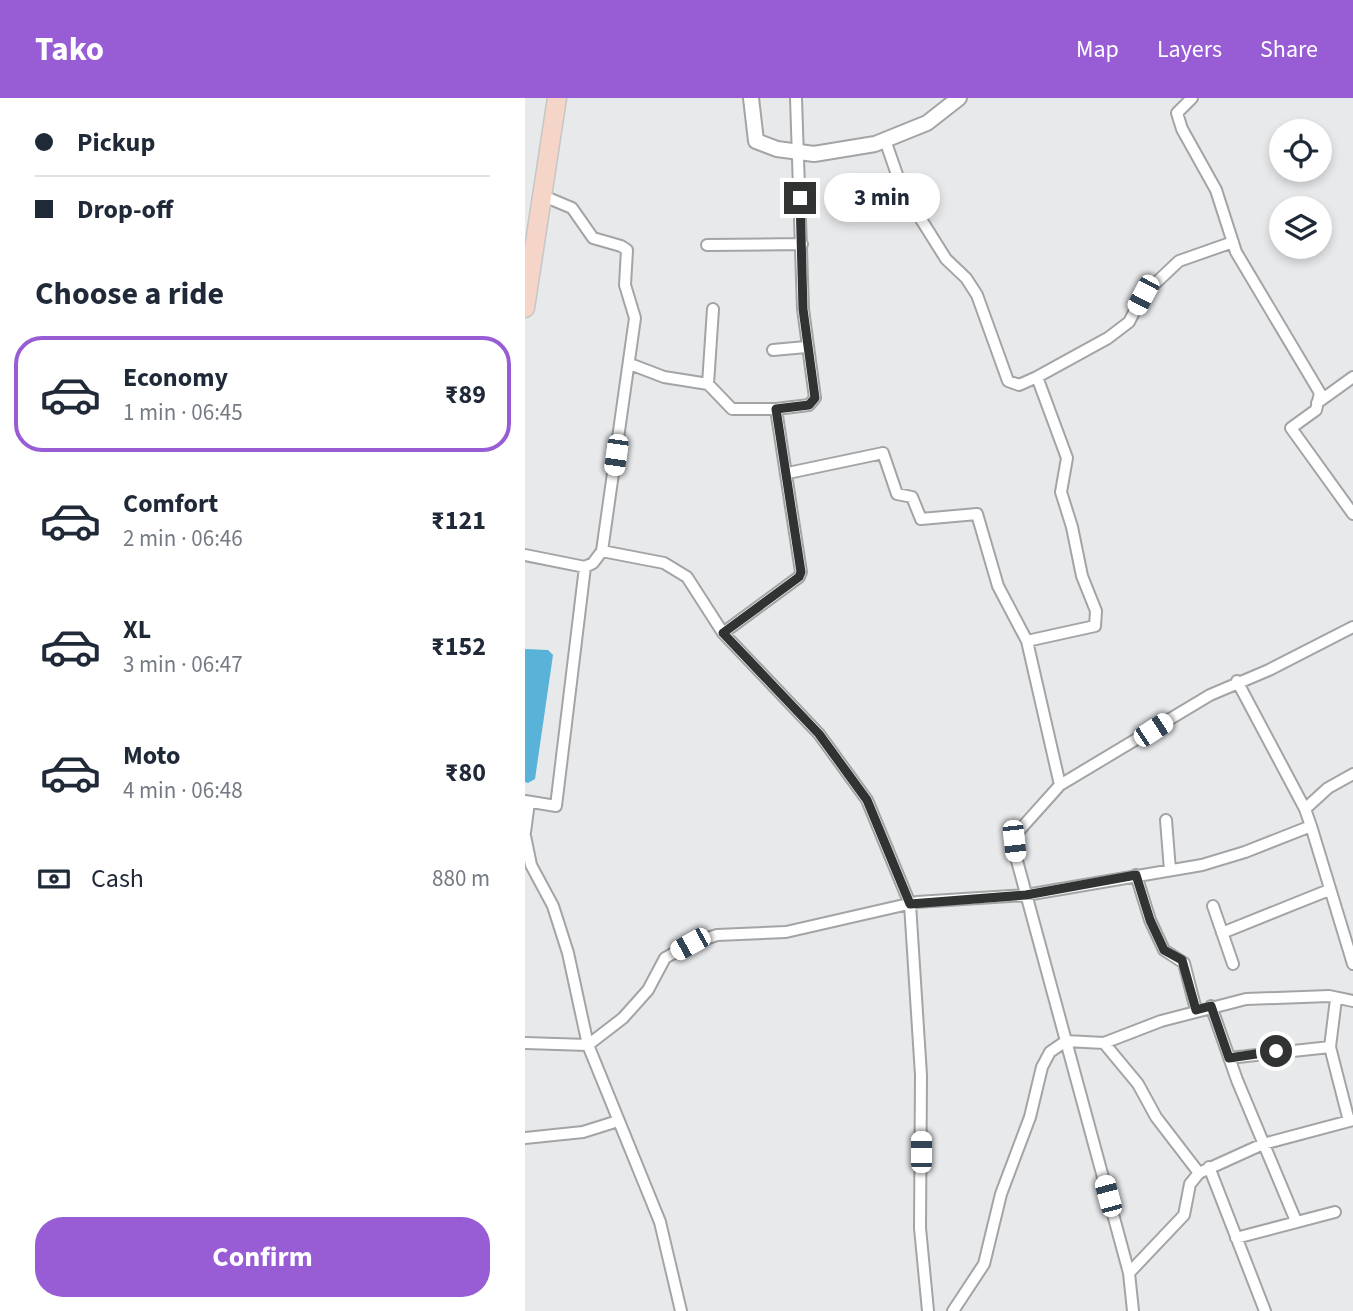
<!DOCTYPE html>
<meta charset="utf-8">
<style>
:root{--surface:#fff;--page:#f2f2f3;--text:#1f2937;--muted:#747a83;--line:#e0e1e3;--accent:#985dd4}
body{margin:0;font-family:"Source Sans 3",sans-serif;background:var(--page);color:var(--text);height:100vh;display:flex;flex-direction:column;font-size:26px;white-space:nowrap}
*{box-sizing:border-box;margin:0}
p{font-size:23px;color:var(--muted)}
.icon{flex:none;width:38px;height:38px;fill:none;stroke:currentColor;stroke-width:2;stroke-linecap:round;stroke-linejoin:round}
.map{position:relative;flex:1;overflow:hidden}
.panel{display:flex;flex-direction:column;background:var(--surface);width:525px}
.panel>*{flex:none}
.hud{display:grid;align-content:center;height:154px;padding:0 35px;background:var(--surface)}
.tools{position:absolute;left:744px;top:21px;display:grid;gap:14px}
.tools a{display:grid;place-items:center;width:63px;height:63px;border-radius:50%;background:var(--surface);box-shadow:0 4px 10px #0003;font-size:35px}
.end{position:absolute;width:32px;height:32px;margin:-16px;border:9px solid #313232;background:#fff;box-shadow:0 0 0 4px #fff}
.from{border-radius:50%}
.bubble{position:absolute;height:49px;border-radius:24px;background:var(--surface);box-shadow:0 4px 10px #0003;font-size:23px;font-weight:700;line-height:49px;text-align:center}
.car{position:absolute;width:21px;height:42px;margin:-21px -10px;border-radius:9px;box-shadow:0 0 5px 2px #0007;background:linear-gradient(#fff 24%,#345 0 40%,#fff 0 76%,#345 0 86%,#fff 0)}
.hud b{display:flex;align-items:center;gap:24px;height:66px;font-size:26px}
.hud b+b{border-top:2px solid var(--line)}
.hud i{width:18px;height:18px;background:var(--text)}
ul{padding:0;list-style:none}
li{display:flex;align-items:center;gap:21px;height:116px;margin:0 14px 10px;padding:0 21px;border:4px solid transparent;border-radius:28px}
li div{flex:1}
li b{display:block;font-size:26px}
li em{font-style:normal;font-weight:700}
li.selected{border-color:var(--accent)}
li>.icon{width:63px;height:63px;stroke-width:1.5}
h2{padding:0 35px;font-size:32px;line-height:84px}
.pay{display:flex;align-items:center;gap:18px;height:77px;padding:0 35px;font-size:26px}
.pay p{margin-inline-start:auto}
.primary-button{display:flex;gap:14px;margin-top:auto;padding:14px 35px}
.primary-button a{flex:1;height:80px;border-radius:28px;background:var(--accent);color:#fff;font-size:28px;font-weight:700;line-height:80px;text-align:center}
header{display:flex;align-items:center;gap:42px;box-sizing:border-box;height:98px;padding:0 35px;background:var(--accent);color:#fff}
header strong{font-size:33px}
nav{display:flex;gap:38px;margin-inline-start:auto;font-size:24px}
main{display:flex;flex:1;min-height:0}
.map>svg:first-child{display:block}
.water{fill:#59b2d7}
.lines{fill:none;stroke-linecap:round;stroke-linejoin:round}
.minor-casing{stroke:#a3a4a6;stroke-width:14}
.tertiary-casing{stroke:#a3a4a6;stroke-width:18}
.primary-casing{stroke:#c5c6c6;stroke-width:21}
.minor{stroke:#fff;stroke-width:10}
.tertiary{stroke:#fff;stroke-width:14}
.primary{stroke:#f6d5c9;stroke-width:18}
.route{stroke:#313232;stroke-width:9}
</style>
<header>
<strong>Tako</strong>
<nav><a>Map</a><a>Layers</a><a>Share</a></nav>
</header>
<main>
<section class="panel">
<div class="hud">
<b><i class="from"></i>Pickup</b>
<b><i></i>Drop-off</b>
</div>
<h2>Choose a ride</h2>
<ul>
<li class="selected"><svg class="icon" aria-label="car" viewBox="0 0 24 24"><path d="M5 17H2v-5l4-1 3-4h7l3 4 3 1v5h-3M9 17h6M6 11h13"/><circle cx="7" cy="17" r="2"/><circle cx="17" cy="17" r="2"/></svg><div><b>Economy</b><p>1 min · 06:45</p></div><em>₹89</em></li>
<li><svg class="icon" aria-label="car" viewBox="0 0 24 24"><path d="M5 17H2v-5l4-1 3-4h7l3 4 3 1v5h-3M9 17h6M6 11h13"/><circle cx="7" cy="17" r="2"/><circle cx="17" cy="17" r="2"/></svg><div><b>Comfort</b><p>2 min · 06:46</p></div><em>₹121</em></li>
<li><svg class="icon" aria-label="car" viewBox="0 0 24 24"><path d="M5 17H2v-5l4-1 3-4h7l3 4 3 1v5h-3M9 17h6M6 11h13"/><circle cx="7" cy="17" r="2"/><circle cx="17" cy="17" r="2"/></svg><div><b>XL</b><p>3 min · 06:47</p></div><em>₹152</em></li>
<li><svg class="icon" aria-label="car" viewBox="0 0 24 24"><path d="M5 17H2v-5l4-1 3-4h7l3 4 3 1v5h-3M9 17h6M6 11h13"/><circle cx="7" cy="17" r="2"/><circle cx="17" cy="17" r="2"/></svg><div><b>Moto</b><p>4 min · 06:48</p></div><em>₹80</em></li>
</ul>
<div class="pay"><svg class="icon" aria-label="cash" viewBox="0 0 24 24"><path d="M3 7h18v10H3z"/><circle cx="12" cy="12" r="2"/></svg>Cash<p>880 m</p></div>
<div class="primary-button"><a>Confirm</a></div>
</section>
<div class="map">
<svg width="828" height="1213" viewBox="0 0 828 1213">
<rect width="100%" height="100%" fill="#e7e9eb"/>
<path class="water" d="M0,551l23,1 5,5 -18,124 -7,4 -3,-1z"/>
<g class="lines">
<g class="minor-casing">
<path id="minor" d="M667,0l-15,15 5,16 34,61 20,62 84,141 -4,17 -25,18 62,86
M360,42l17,49 44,70 20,19 11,17 31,86 11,4 18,-8
M182,147l95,-1
M248,252l33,-3
M105,266l34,13 44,7 24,25h44
M183,286l5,-75
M792,305l36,-26
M263,375l95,-20 14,41 15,3 9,22 56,-5 21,72 29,55
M77,453l62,12 23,14 36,56 96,101 48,66 43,104 11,171 -1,153 8,83
M0,457l60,12 8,-4 9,-12 33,-233 -10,-33 2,-35 -6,-4 -28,-8 -21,-30 -31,-13
M198,535l76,-56 2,-5 -25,-163 33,-4 6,-7 -12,-89 -7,-211
M712,583l68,128
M535,687l-33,-144 68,-15 1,-15 -14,-35 -10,-49 -11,-35 6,-34 -30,-81 71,-39 21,-16 14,-27 36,-34 54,-19
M0,703l31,5 29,-239
M641,722l4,50
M786,728l42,138
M0,734l4,-30
M0,738l6,29 22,41 15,47 20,92 72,177 21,89
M611,777l14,45 14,30 20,13 12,47
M688,808l20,58
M697,835l107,-43
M811,901l-6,48 19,74
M686,908l26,74 59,141
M0,945l63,2 35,-27 25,-28 17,-32 25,-14 27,-9 69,-3 131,-30 109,-7 176,-30 43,-13 66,-26 -6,-17 23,-21 25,-14
M579,945l57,-22 85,-22 83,-3 24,5
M704,960l101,-11
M0,1040l58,-6 35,-11
M684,1069l56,144
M711,1140l99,-26
M604,1175l55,-58 6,-31 9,-11 64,-29 90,-24
M428,1213l31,-47 17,-70 29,-77 12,-50 8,-15 16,-11 38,2 34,41 18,33 43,56
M608,1213l-4,-38 -113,-416 -2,-16 3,-8 43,-48 150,-90 59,-25 84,-43"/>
</g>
<g class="tertiary-casing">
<path id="tertiary" d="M226,0l5,43 21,8 37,5 61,-10 52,-21 32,-25"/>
</g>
<g class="primary-casing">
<path id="primary" d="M0,210l32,-210"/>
</g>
<use href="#minor" class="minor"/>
<use href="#tertiary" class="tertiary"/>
<use href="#primary" class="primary"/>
</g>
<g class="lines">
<path class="route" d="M275,100l3,111 12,89 -6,7 -33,4 25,163 -2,5 -76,56 96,101 48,66 43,104 116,-9 110,-20 14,45 14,30 18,10 14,50 15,-4 18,52 47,-7"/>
</g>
</svg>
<div class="tools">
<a><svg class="icon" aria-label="locate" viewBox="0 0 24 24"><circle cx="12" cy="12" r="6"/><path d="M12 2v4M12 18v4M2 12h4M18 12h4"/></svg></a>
<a><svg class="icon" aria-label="layers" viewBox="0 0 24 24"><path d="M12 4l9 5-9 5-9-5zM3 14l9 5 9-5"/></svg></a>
</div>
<i class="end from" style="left:751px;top:953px"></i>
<i class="end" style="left:275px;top:100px"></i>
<div class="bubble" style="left:299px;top:75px;width:116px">3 min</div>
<i class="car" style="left:618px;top:197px;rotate:208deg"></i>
<i class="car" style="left:91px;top:357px;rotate:188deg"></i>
<i class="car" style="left:628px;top:632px;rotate:57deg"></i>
<i class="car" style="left:489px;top:743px;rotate:174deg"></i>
<i class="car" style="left:165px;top:846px;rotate:241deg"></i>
<i class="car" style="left:396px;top:1054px;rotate:0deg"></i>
<i class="car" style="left:583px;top:1098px;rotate:345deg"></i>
</div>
</main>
